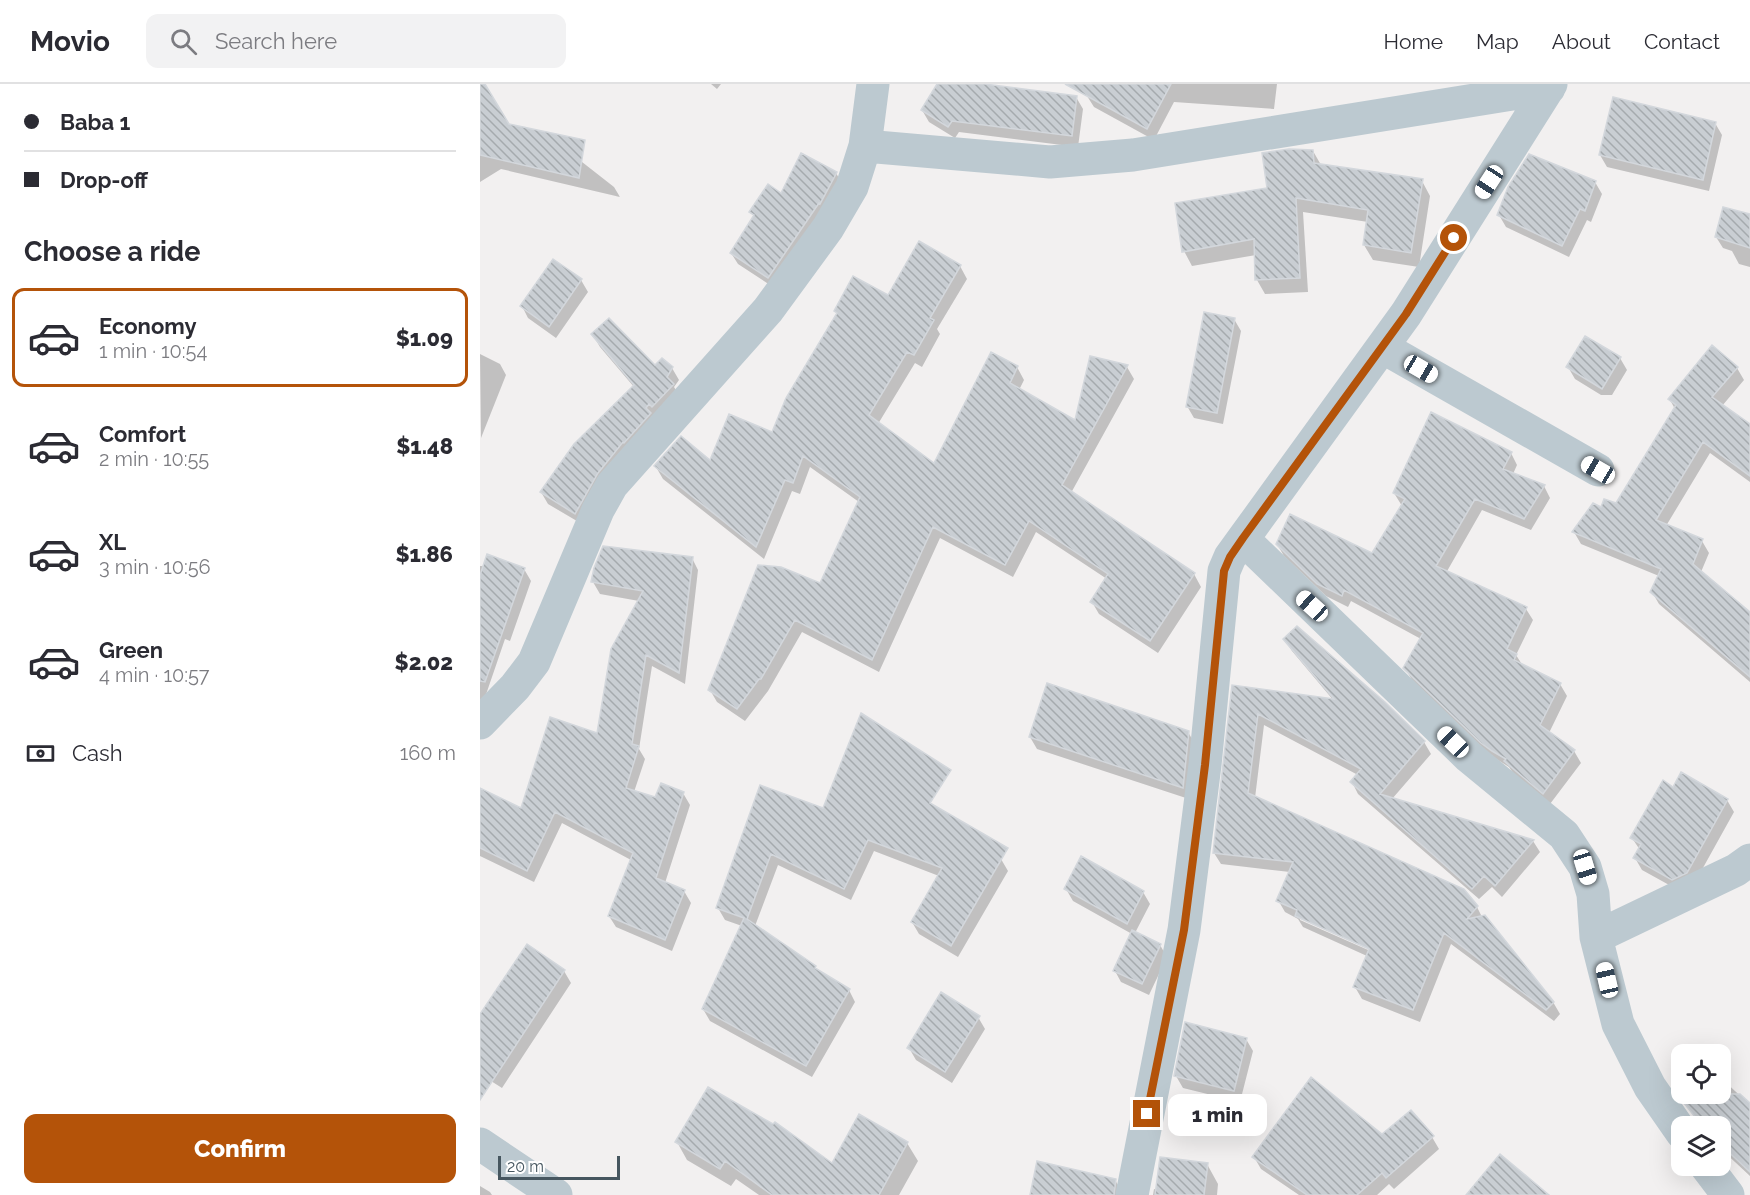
<!DOCTYPE html>
<meta charset="utf-8">
<style>
:root{--surface:#fff;--page:#f2f2f3;--text:#2b2b33;--muted:#7c7c81;--line:#e1e1e2;--accent:#b45309}
body{margin:0;font-family:Raleway,sans-serif;background:var(--page);color:var(--text);height:100vh;display:flex;flex-direction:column;font-size:22px;white-space:nowrap}
*{box-sizing:border-box;margin:0}
p{font-size:20px;color:var(--muted)}
.icon{flex:none;width:33px;height:33px;fill:none;stroke:currentColor;stroke-width:2;stroke-linecap:round;stroke-linejoin:round}
.map{position:relative;flex:1;overflow:hidden}
.side{display:flex;flex-direction:column;background:var(--surface);width:480px}
.side>*{flex:none}
.guide{display:grid;align-content:center;height:132px;padding:0 24px;background:var(--surface)}
.fabs{position:absolute;left:1191px;top:960px;display:grid;gap:12px}
.fabs a{display:grid;place-items:center;width:60px;height:60px;border-radius:12px;background:var(--surface);box-shadow:0 6px 24px #0002;font-size:30px}
.scale{position:absolute;left:18px;bottom:15px;width:122px;box-sizing:border-box;padding-left:6px;border:3px solid #46565f;border-top:0;font-size:16px;line-height:21px;white-space:nowrap;color:#46565f;-webkit-text-stroke:4px #fff;paint-order:stroke}
.end{position:absolute;width:27px;height:27px;margin:-14px;border:8px solid #b45309;background:#fff;box-shadow:0 0 0 3px #fff}
.from{border-radius:50%}
.bubble{position:absolute;height:42px;border-radius:12px;background:var(--surface);box-shadow:0 6px 24px #0002;font-size:20px;font-weight:800;line-height:42px;text-align:center}
.car{position:absolute;width:18px;height:36px;margin:-18px -9px;border-radius:8px;box-shadow:0 0 4px 2px #0007;background:linear-gradient(#fff 24%,#345 0 40%,#fff 0 76%,#345 0 86%,#fff 0)}
.guide b{display:flex;align-items:center;gap:21px;height:57px;font-size:22px}
.guide b+b{border-top:2px solid var(--line)}
.guide i{width:15px;height:15px;background:var(--text)}
ul{padding:0;list-style:none}
li{display:flex;align-items:center;gap:18px;height:99px;margin:0 12px 9px;padding:0 12px;border:3px solid transparent;border-radius:12px}
li div{flex:1}
li b{display:block;font-size:22px}
li em{font-style:normal;font-weight:800}
li.active{border-color:var(--accent)}
li>.icon{width:54px;height:54px;stroke-width:1.5}
h2{padding:0 24px;font-size:27px;line-height:72px}
.pay{display:flex;align-items:center;gap:15px;height:66px;padding:0 24px;font-size:22px}
.pay p{margin-inline-start:auto}
.cta{display:flex;gap:12px;margin-top:auto;padding:12px 24px}
.cta a{flex:1;height:69px;border-radius:12px;background:var(--accent);color:#fff;font-size:24px;font-weight:800;line-height:69px;text-align:center}
header{display:flex;align-items:center;gap:36px;box-sizing:border-box;height:84px;padding:0 30px;background:var(--surface);border-bottom:2px solid var(--line)}
header strong{font-size:28px}
nav{display:flex;gap:33px;margin-inline-start:auto;font-size:21px}
.search{width:420px;height:54px;background:var(--page);display:flex;align-items:center;gap:15px;box-sizing:border-box;padding:0 21px;border-radius:12px;color:var(--muted);font-size:22px}
main{display:flex;flex:1;min-height:0}
.map>svg:first-child{display:block}
.shadow{fill:#0003;fill-rule:evenodd}
.building{fill:url(#building-back-hatch);stroke:#d3d7dc;stroke-width:1.5}
.lines{fill:none;stroke-linecap:round;stroke-linejoin:round}
.minor{stroke:#bcc9d0;stroke-width:33}
.route{stroke:#b45309;stroke-width:8}
</style>
<header>
<strong>Movio</strong>
<div class="search"><svg class="icon" aria-label="search" viewBox="0 0 24 24"><circle cx="10" cy="10" r="6"/><path d="M15 15l6 6"/></svg>Search here</div>
<nav><a>Home</a><a>Map</a><a>About</a><a>Contact</a></nav>
</header>
<main>
<section class="side">
<div class="guide">
<b><i class="from"></i>Baba 1</b>
<b><i></i>Drop-off</b>
</div>
<h2>Choose a ride</h2>
<ul>
<li class="active"><svg class="icon" aria-label="car" viewBox="0 0 24 24"><path d="M5 17H2v-5l4-1 3-4h7l3 4 3 1v5h-3M9 17h6M6 11h13"/><circle cx="7" cy="17" r="2"/><circle cx="17" cy="17" r="2"/></svg><div><b>Economy</b><p>1 min · 10:54</p></div><em>$1.09</em></li>
<li><svg class="icon" aria-label="car" viewBox="0 0 24 24"><path d="M5 17H2v-5l4-1 3-4h7l3 4 3 1v5h-3M9 17h6M6 11h13"/><circle cx="7" cy="17" r="2"/><circle cx="17" cy="17" r="2"/></svg><div><b>Comfort</b><p>2 min · 10:55</p></div><em>$1.48</em></li>
<li><svg class="icon" aria-label="car" viewBox="0 0 24 24"><path d="M5 17H2v-5l4-1 3-4h7l3 4 3 1v5h-3M9 17h6M6 11h13"/><circle cx="7" cy="17" r="2"/><circle cx="17" cy="17" r="2"/></svg><div><b>XL</b><p>3 min · 10:56</p></div><em>$1.86</em></li>
<li><svg class="icon" aria-label="car" viewBox="0 0 24 24"><path d="M5 17H2v-5l4-1 3-4h7l3 4 3 1v5h-3M9 17h6M6 11h13"/><circle cx="7" cy="17" r="2"/><circle cx="17" cy="17" r="2"/></svg><div><b>Green</b><p>4 min · 10:57</p></div><em>$2.02</em></li>
</ul>
<div class="pay"><svg class="icon" aria-label="cash" viewBox="0 0 24 24"><path d="M3 7h18v10H3z"/><circle cx="12" cy="12" r="2"/></svg>Cash<p>160 m</p></div>
<div class="cta"><a>Confirm</a></div>
</section>
<div class="map">
<svg width="1270" height="1111" viewBox="0 0 1270 1111">
<defs>
<pattern id="building-back-hatch" width="6" height="6" patternUnits="userSpaceOnUse" patternTransform="scale(1.5)"><rect width="6" height="6" fill="#c9ced3"/><path d="M-1 5l2 2M0 0l6 6M5-1l2 2" fill="none" stroke="#a5aaae"/></pattern>
</defs>
<rect width="100%" height="100%" fill="#f2f0f0"/>
<path class="shadow" d="M0,0h3l25,41 37,8 69,54 6,10 -119,-28 -21,13z
M231,0h10l-4,5z
M459,0h50l-1,2 88,11 7,12 -5,38 -119,-15 -4,6 -26,-16 -7,-12z
M614,0h183l-3,25 -100,-7 -20,38 -60,-33 -7,-11z
M1235,39l7,12 -13,56 -102,-24 -7,-12z
M833,67l8,14 101,16 8,15 -11,71 -46,-7 -9,-15 4,-23 -65,-10 5,80 -43,2 -8,-14 -1,-25 -64,11 -8,-15 85,-61z
M356,89l7,12 -67,104 -38,-25 -7,-11 23,-36 -3,-5 30,-17z
M1115,98l7,12 -11,28 -4,-2 -18,37 -63,-30 -7,-12z
M1244,124l26,8v51l-11,-3 -7,-13 -9,-3 -7,-11z
M480,182l7,13 -30,50 3,5 -18,33 -7,-4 -37,61 56,41 83,-98 7,13 -5,10 57,32 15,-64 36,9 7,12 -63,114 123,81 7,13 -43,66 -59,-39 -7,-12 15,-23 -71,-47 -23,45 -73,-39 -61,134 -77,-40 -34,59 -23,30 -28,-19 -7,-12 111,-105 38,-83 -49,-35 -10,27 -8,-3 -28,68 -101,-80 -7,-12 55,-4 61,-29 66,-119 -2,-4 52,-14z
M101,196l7,12 -32,46 -28,-20 -6,-12z
M754,235l7,12 -18,93 -29,-6 -7,-12z
M113,251l62,32 7,-7 10,8 7,12 -5,7 6,10 -98,127 -34,-20 -7,-12 93,-105 -34,-40z
M1232,263l25,21 7,12 -22,26 28,19v57l-40,-29 -44,73 36,15 7,12 -8,19 49,42v68l-91,-78 -7,-12 7,-16 -78,-32 -7,-12 28,-23 15,-4 58,-96 -5,-9z
M0,270l20,10 6,11 -25,63z
M1140,274l7,12 -15,25h-11l-26,-16 -7,-12z
M1031,369l6,12 -4,9 31,12 6,12 -19,32 -49,-20 -36,63 80,36 7,11 -17,35 7,11 37,18 7,12 -18,37 25,18 7,12 -31,41 -37,-31 -4,-6 -19,-12 -78,-75 -7,-12 16,-29 -70,-38 -3,6 -22,-11 -42,-40 -7,-12 96,11 29,-49 -8,-13z
M212,474l6,12 -13,114 -33,-18 -13,83 6,10 -11,33 22,7 27,-6 7,12 -25,78 19,8 7,12 -19,48 -56,-24 -7,-11 22,-56 -69,-37 -28,59 -54,-26v-49l42,3 76,-75 41,-134 -39,-7 -7,-12z
M0,482l44,3 7,12 -21,60 -5,-2 -25,73z
M805,556l139,102 7,12 -39,45 141,42 7,11 -38,45 -10,-10 -13,12 -121,-105 -6,-12 6,-7 -94,-50 -9,73 222,109 5,10 71,85 7,12 -6,7 -103,-77 -31,78 -58,-23 -7,-12 12,-31 -64,-29 -5,-8 -13,-7 -7,-12 12,-28 -69,-8 -7,-11 19,-166 101,14 -42,-50zM820,832l76,35 -1,2 -75,-33z
M708,648l7,12 -6,55 -152,-50 -7,-12z
M1202,690l45,26 7,12 -40,72 -14,7 -38,-21 -7,-12 5,-8 -8,-12 42,-49z
M281,703l63,23 177,49 7,12 -50,86 -39,-23 -7,-12 27,-46 -65,-25 -23,49 -73,-35 -23,61 60,41 2,4 32,19 6,12 -43,75 -102,-56 -7,-12 39,-83 -17,-6 -7,-12z
M586,805l77,3 7,12 -15,29 25,12 7,12 -18,38 -28,-13 -6,-11 17,-37 -59,-33z
M47,862l37,25 7,12 -69,105 -22,-14v-33z
M498,933l7,12 -33,54 -36,-23 -7,-12z
M766,955l7,12 -13,51 -57,-14 -7,-12z
M1240,993l30,28v71l-30,-28v-22h-19l-18,-26 6,-6h31z
M931,1028l21,25 7,12 -45,40 -5,-5 -12,11h-78l-38,-26 -7,-12 128,-21z
M197,1058l155,24 75,-23 11,18 -19,34h-140l-23,-16 -5,7 -44,-26z
M727,1080l11,20 -1,11h-64l1,-6 3,1z
M635,1096l9,15h-93z
M0,1102l10,6 2,3h-12z"/>
<path class="building" d="M0,0h5l24,40 76,16 -6,38 -99,-23z
M457,0h48l92,12 -5,40 -120,-15 -4,6 -27,-17z
M585,0h106l-24,45z
M1133,13l103,25 -13,58 -104,-25z
M809,65l24,1 1,13 109,16 -12,74 -48,-8 5,-35 -72,-12 4,80 -45,2 -1,-41 -72,13 -7,-49 92,-15 -5,-35z
M321,69l36,19 -17,32 -1,-1 -51,75 -38,-25 24,-38 -5,-3 19,-28 13,9z
M1049,70l67,27 -11,30 -5,-2 -18,37 -65,-31 11,-28z
M1243,123l27,7v34l-35,-11z
M439,157l42,24 -31,53 4,2 -20,35 -7,-3 -38,63 65,48 57,-111 27,14 -8,17 65,37 15,-64 38,9 -66,120 133,88 -45,68 -60,-39 18,-28 -79,-53 -24,44 -72,-38 -61,133 -77,-40 -34,59h-2l-22,30 -29,-19 50,-125 23,2 39,16 40,-86 -57,-41 -10,27 -8,-3 -29,67 -102,-81 27,-30 29,24 19,-46 43,18 14,-34 51,-85 -3,-2 19,-35 35,19z
M73,175l29,20 -33,48 -29,-21z
M724,228l31,6 -18,95 -31,-6z
M129,234l46,47 7,-7 11,9 -6,10 7,7 -22,23 -3,-3 -3,4 5,5 -27,30 -1,-1 -25,31 -23,41 -35,-22 34,-48 60,-59 -43,-51z
M1105,252l36,21 -19,32 -36,-22z
M1232,261l26,22 -26,30 38,27v52l-47,-34 -47,78 47,19 -10,25 57,48v65l-100,-85 11,-23 -89,-37 21,-29 8,4 3,-8 12,4 60,-98 -8,-6z
M951,328l81,40 -9,17 42,16 -21,34 -49,-20 -39,67 91,41 -20,42 10,5 -3,6 47,23 -21,42 35,25 -32,44 -39,-33 2,-2 -14,-8 -11,-8 -78,-75 20,-35 -79,-43 -2,6 -25,-12 -41,-40 14,-30 82,39 33,-54 -12,-6z
M123,462l90,11 -14,116 -33,-18 -14,89 7,2 -13,42 29,9 6,-14 23,9 -28,86 29,12 -20,50 -57,-24 25,-63 -78,-41 -28,59 -47,-23v-60l41,20 29,-91 47,16 14,-84 32,-58 -52,-9 3,-14z
M7,470l38,14 -40,114 -5,-1v-106z
M817,542l88,76 40,39 -45,53 154,46 -39,46 -11,-10 -12,13 -122,-107 11,-13 -103,-55 -10,79 216,96 14,17 -11,13 18,-4 69,87 -8,8 -102,-77 -31,77 -60,-23 16,-38 -74,-33 2,-6 -21,-9 17,-39 -80,-9 19,-168 102,14 -51,-60z
M567,599l142,48 -6,57 -154,-51z
M381,629l90,57 -21,33 78,45 -57,98 -40,-24 31,-54 -74,-28 -24,49 -73,-35 -24,65 69,47 -1,2 35,21 -44,77 -104,-57 42,-91 -28,-10 44,-123 63,23z
M1201,688l47,27 -41,74 -15,7 -39,-22 8,-14 -11,-6 33,-58 10,7z
M601,772l63,35 -17,33 -63,-35z
M652,846l29,14 -19,40 -29,-13z
M47,860l38,26 -85,130v-86z
M461,908l39,24 -35,56 -38,-24z
M705,938l62,16 -13,53 -60,-15z
M831,993l71,57 29,-24 23,26 -48,42 -4,-5 -25,22h-50l-55,-38z
M228,1003l65,37 2,-2 57,41 27,-49 49,28 -29,53h-107l-47,-34 -5,8 -45,-27z
M1197,1010h63l10,9v69l-30,-28v-18h-18z
M1020,1070l49,41h-83z
M680,1073l48,6 -4,32h-49z
M557,1077l79,18 -2,16h-84z"/>
<g class="lines">
<path class="minor" d="M385,62l185,16 83,-7 416,-67
M902,263l216,123
M763,455l226,218 95,78 21,32 8,27 3,43 22,87 32,63 32,46
M0,639l35,-36 19,-25 64,-152 14,-25 156,-175 60,-82 24,-41 13,-41 8,-62
M1116,853l140,-67 14,-10
M0,1060l76,51
M1226,1082l22,29
M652,1111l52,-265 21,-165 19,-194 6,-14 13,-18 163,-225 145,-230"/>
</g>
<g class="lines">
<path class="route" d="M667,1030l37,-184 21,-165 19,-194 6,-14 13,-19 163,-224 48,-76"/>
</g>
</svg>
<div class="fabs">
<a><svg class="icon" aria-label="locate" viewBox="0 0 24 24"><circle cx="12" cy="12" r="6"/><path d="M12 2v4M12 18v4M2 12h4M18 12h4"/></svg></a>
<a><svg class="icon" aria-label="layers" viewBox="0 0 24 24"><path d="M12 4l9 5-9 5-9-5zM3 14l9 5 9-5"/></svg></a>
</div>
<div class="scale">20 m</div>
<i class="end from" style="left:974px;top:154px"></i>
<i class="end" style="left:667px;top:1030px"></i>
<div class="bubble" style="left:688px;top:1010px;width:99px">1 min</div>
<i class="car" style="left:1009px;top:98px;rotate:213deg"></i>
<i class="car" style="left:941px;top:285px;rotate:120deg"></i>
<i class="car" style="left:1118px;top:386px;rotate:300deg"></i>
<i class="car" style="left:832px;top:522px;rotate:312deg"></i>
<i class="car" style="left:973px;top:658px;rotate:314deg"></i>
<i class="car" style="left:1105px;top:783px;rotate:163deg"></i>
<i class="car" style="left:1127px;top:896px;rotate:347deg"></i>
</div>
</main>
